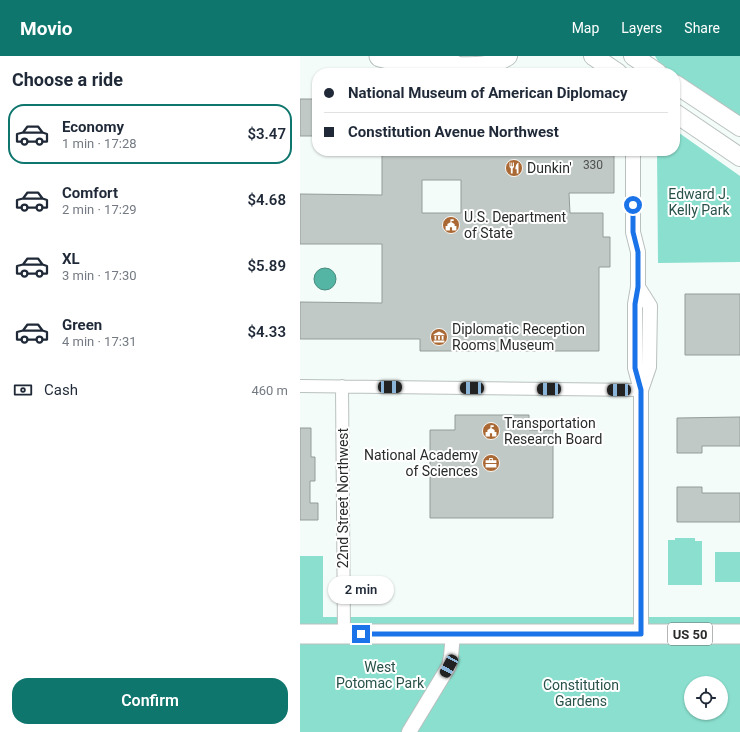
<!DOCTYPE html>
<meta charset="utf-8">
<style>
:root{--surface:#fff;--page:#f2f2f3;--text:#1f2937;--muted:#747a83;--line:#e0e1e3;--accent:#0f766e}
body{margin:0;font-family:Roboto,sans-serif;background:var(--page);color:var(--text);height:100vh;display:flex;flex-direction:column;font-size:15px;white-space:nowrap}
*{box-sizing:border-box;margin:0}
p{font-size:13px;color:var(--muted)}
.icon{flex:none;width:22px;height:22px;fill:none;stroke:currentColor;stroke-width:2;stroke-linecap:round;stroke-linejoin:round}
.map{position:relative;flex:1;overflow:hidden}
.sheet{display:flex;flex-direction:column;background:var(--surface);width:300px}
.sheet>*{flex:none}
.banner{position:absolute;left:12px;top:12px;width:368px;height:88px;border-radius:16px;box-shadow:0 1px 3px #0004;display:grid;align-content:center;height:88px;padding:0 12px;background:var(--surface)}
.controls{position:absolute;left:384px;top:620px;display:grid;gap:8px}
.controls a{display:grid;place-items:center;width:44px;height:44px;border-radius:50%;background:var(--surface);box-shadow:0 1px 3px #0004;font-size:20px}
.end{position:absolute;width:18px;height:18px;margin:-9px;border:5px solid #1a73e8;background:#fff;box-shadow:0 0 0 2px #fff}
.from{border-radius:50%}
.bubble{position:absolute;height:28px;border-radius:14px;background:var(--surface);box-shadow:0 1px 3px #0004;font-size:13px;font-weight:600;line-height:28px;text-align:center}
.car{position:absolute;width:12px;height:24px;margin:-12px -6px;border-radius:5px;box-shadow:0 0 3px 1px #0007;background:linear-gradient(#222 24%,#8ab4d8 0 40%,#222 0 76%,#8ab4d8 0 86%,#222 0)}
.banner b{display:flex;align-items:center;gap:14px;height:38px;font-size:15px}
.banner b+b{border-top:1px solid var(--line)}
.banner i{width:10px;height:10px;background:var(--text)}
ul{padding:0;list-style:none}
li{display:flex;align-items:center;gap:12px;height:60px;margin:0 8px 6px;padding:0 4px;border:2px solid transparent;border-radius:16px}
li div{flex:1}
li b{display:block;font-size:15px}
li em{font-style:normal;font-weight:600}
li.current{border-color:var(--accent)}
li>.icon{width:36px;height:36px;stroke-width:1.5}
h2{padding:0 12px;font-size:18px;line-height:48px}
.pay{display:flex;align-items:center;gap:10px;height:44px;padding:0 12px;font-size:15px}
.pay p{margin-inline-start:auto}
.cta{display:flex;gap:8px;margin-top:auto;padding:8px 12px}
.cta a{flex:1;height:46px;border-radius:16px;background:var(--accent);color:#fff;font-size:16px;font-weight:600;line-height:46px;text-align:center}
header{display:flex;align-items:center;gap:24px;box-sizing:border-box;height:56px;padding:0 20px;background:var(--accent);color:#fff}
header strong{font-size:19px}
nav{display:flex;gap:22px;margin-inline-start:auto;font-size:14px}
main{display:flex;flex:1;min-height:0}
.map>svg:first-child{display:block}
.green{fill:#8adfce;fill-rule:evenodd}
.water{fill:#55b5a4;stroke:#488c7f}
.building{fill:#c1c9c7;stroke:#949c9a;fill-rule:evenodd}
.lines{fill:none;stroke-linecap:round;stroke-linejoin:round}
.minor-casing{stroke:#b9c1bf;stroke-width:14}
.tertiary-casing{stroke:#b9c1bf;stroke-width:16}
.primary-casing{stroke:#b9c1bf;stroke-width:20}
.trunk-casing{stroke:#b9c1bf;stroke-width:21}
.motorway-casing{stroke:#b9c1bf;stroke-width:23}
.minor{stroke:#fff;stroke-width:12}
.tertiary{stroke:#fff;stroke-width:14}
.primary{stroke:#fff;stroke-width:18}
.trunk{stroke:#fff;stroke-width:19}
.motorway{stroke:#fff;stroke-width:21}
.route{stroke:#1a73e8;stroke-width:5}
.labels{text-anchor:middle;stroke-width:4;stroke-linejoin:round;paint-order:stroke}
.number-label{font-size:12px;fill:#4e5251}
.shield{fill:#fff;stroke:#686b6a;stroke-width:1}
.shield-label{font-size:13px;font-weight:bold;fill:#282b2a}
.poi-label{font-size:14px;fill:#282b2a;stroke:#fff;text-anchor:start}
.park-label{font-size:14px;fill:#275149;stroke:#fff}
.street-label{font-size:14px;fill:#282b2a;stroke:#fff}
</style>
<header>
<strong>Movio</strong>
<nav><a>Map</a><a>Layers</a><a>Share</a></nav>
</header>
<main>
<section class="sheet">
<h2>Choose a ride</h2>
<ul>
<li class="current"><svg class="icon" aria-label="car" viewBox="0 0 24 24"><path d="M5 17H2v-5l4-1 3-4h7l3 4 3 1v5h-3M9 17h6M6 11h13"/><circle cx="7" cy="17" r="2"/><circle cx="17" cy="17" r="2"/></svg><div><b>Economy</b><p>1 min · 17:28</p></div><em>$3.47</em></li>
<li><svg class="icon" aria-label="car" viewBox="0 0 24 24"><path d="M5 17H2v-5l4-1 3-4h7l3 4 3 1v5h-3M9 17h6M6 11h13"/><circle cx="7" cy="17" r="2"/><circle cx="17" cy="17" r="2"/></svg><div><b>Comfort</b><p>2 min · 17:29</p></div><em>$4.68</em></li>
<li><svg class="icon" aria-label="car" viewBox="0 0 24 24"><path d="M5 17H2v-5l4-1 3-4h7l3 4 3 1v5h-3M9 17h6M6 11h13"/><circle cx="7" cy="17" r="2"/><circle cx="17" cy="17" r="2"/></svg><div><b>XL</b><p>3 min · 17:30</p></div><em>$5.89</em></li>
<li><svg class="icon" aria-label="car" viewBox="0 0 24 24"><path d="M5 17H2v-5l4-1 3-4h7l3 4 3 1v5h-3M9 17h6M6 11h13"/><circle cx="7" cy="17" r="2"/><circle cx="17" cy="17" r="2"/></svg><div><b>Green</b><p>4 min · 17:31</p></div><em>$4.33</em></li>
</ul>
<div class="pay"><svg class="icon" aria-label="cash" viewBox="0 0 24 24"><path d="M3 7h18v10H3z"/><circle cx="12" cy="12" r="2"/></svg>Cash<p>460 m</p></div>
<div class="cta"><a>Confirm</a></div>
</section>
<div class="map">
<svg width="440" height="676" viewBox="0 0 440 676">
<rect width="100%" height="100%" fill="#f4fcfa"/>
<path class="green" d="M355,0h85v60l-81,-53z
M375,74l65,46v86l-82,1 -1,-112h18z
M375,482h20v3h7v44h-34v-45h7z
M415,496h25v30h-25z
M0,500h23v61h417v115h-440zM391,627h30v30h-30z"/>
<path class="water" d="M14 223a11 11 0 1 1 22 0a11 11 0 1 1-22 0Z"/>
<path class="building" d="M0,43h17v37h-17z
M82,95h232v42h-45l1,20h33v24h7v30h-11v84h-179v-12h-120v-37l82,1v-59h-82v-50l82,1zM122,124h39v33h-39z
M385,238h55v61h-55z
M155,359h74v15h24v88h-123v-88h25z
M440,361v29h-38v7h-25v-35z
M0,372h11v29h4v24h-5v22h8v17h-18z
M377,431h25v6h38v29h-63z"/>
<g class="lines">
<g class="minor-casing">
<path id="minor" d="M0,330l341,4
M42,330l2,248"/>
</g>
<g class="tertiary-casing">
<path id="tertiary" d="M333,95v81l5,20v35l-3,17v64l6,22v244
M338,231l12,19 -1,61 -8,23
M109,676l40,-66 2,-10 2,-22"/>
</g>
<g class="primary-casing">
<path id="primary" d="M293,0l25,17
M333,0l25,17
M155,10c19,1 37,1 53,-10
M375,28l65,43
M375,57l65,44"/>
</g>
<g class="trunk-casing">
<path id="trunk" d="M0,578h440"/>
</g>
<g class="motorway-casing">
<path id="motorway" d="M80,0l21,5 54,5"/>
</g>
<use href="#minor" class="minor"/>
<use href="#tertiary" class="tertiary"/>
<use href="#primary" class="primary"/>
<use href="#trunk" class="trunk"/>
<use href="#motorway" class="motorway"/>
</g>
<g class="lines">
<path class="route" d="M61,578h280v-244l-6,-22v-64l3,-17v-35l-5,-20v-27"/>
</g>
<defs>
<g id="restaurant-disc" transform="scale(0.9)"><circle r="9.5" fill="#aa6934" stroke="#fff"/><path d="M-5-6h1v4h1v-4h1v4h1v-4h1v5L-1.5 .5V6h-2V.5L-5-1ZM5-6V6H3V1.5H1.5Q1.5-4 5-6Z" fill="#fff"/></g>
<g id="civic-disc" transform="scale(0.9)"><circle r="9.5" fill="#aa6934" stroke="#fff"/><path d="M-.6-6.5H3V-4.5H.6V-3L4-1V1h2V6H-6V1h2V-1L-.6-3ZM-1.2 2.5V6h2.4V2.5Z" fill="#fff"/></g>
<g id="museum-disc" transform="scale(0.9)"><circle r="9.5" fill="#aa6934" stroke="#fff"/><path d="M0-6L6-3V-2H-6V-3ZM-5-1h2V3h-2ZM-1-1h2V3h-2ZM3-1h2V3H3ZM-6 4H6V6H-6Z" fill="#fff"/></g>
<g id="office-disc" transform="scale(0.9)"><circle r="9.5" fill="#aa6934" stroke="#fff"/><path d="M-6-3h4V-5.5h4V-3h4V5H-6ZM-1-4.5V-3h2v-1.5ZM-6 0V1H6V0Z" fill="#fff"/></g>
</defs>
<g fill-rule="evenodd">
<use href="#restaurant-disc" x="214" y="112"/>
<use href="#civic-disc" x="151" y="169"/>
<use href="#museum-disc" x="139" y="281"/>
<use href="#civic-disc" x="191" y="375"/>
<use href="#office-disc" x="191" y="407"/>
</g>
<g class="labels">
<g class="number-label">
<text x="293" y="113">330</text>
</g>
<rect class="shield" x="368" y="567" width="44" height="22" rx="3"/>
<g class="shield-label">
<text x="390" y="583">US 50</text>
</g>
<g class="poi-label">
<text x="227" y="117">Dunkin'</text>
<text x="164" y="166">U.S. Department<tspan x="164" dy="16">of State</tspan></text>
<text x="152" y="278">Diplomatic Reception<tspan x="152" dy="16">Rooms Museum</tspan></text>
<text x="204" y="372">Transportation<tspan x="204" dy="16">Research Board</tspan></text>
<text x="178" y="404" text-anchor="end">National Academy<tspan x="178" dy="16">of Sciences</tspan></text>
</g>
<g class="park-label">
<text x="399" y="143">Edward J.<tspan x="399" dy="16">Kelly Park</tspan></text>
<text x="80" y="616">West<tspan x="80" dy="16">Potomac Park</tspan></text>
<text x="281" y="634">Constitution<tspan x="281" dy="16">Gardens</tspan></text>
</g>
<g class="street-label">
<text transform="translate(43 442) rotate(-90)" y="5">22nd Street Northwest</text>
</g>
</g>
</svg>
<div class="controls">
<a><svg class="icon" aria-label="locate" viewBox="0 0 24 24"><circle cx="12" cy="12" r="6"/><path d="M12 2v4M12 18v4M2 12h4M18 12h4"/></svg></a>
</div>
<i class="end from" style="left:333px;top:149px"></i>
<i class="end" style="left:61px;top:578px"></i>
<div class="bubble" style="left:28px;top:520px;width:66px">2 min</div>
<i class="car" style="left:90px;top:331px;rotate:91deg"></i>
<i class="car" style="left:172px;top:332px;rotate:271deg"></i>
<i class="car" style="left:249px;top:333px;rotate:270deg"></i>
<i class="car" style="left:319px;top:334px;rotate:270deg"></i>
<i class="car" style="left:149px;top:610px;rotate:208deg"></i>
<div class="banner">
<b><i class="from"></i>National Museum of American Diplomacy</b>
<b><i></i>Constitution Avenue Northwest</b>
</div>
</div>
</main>
